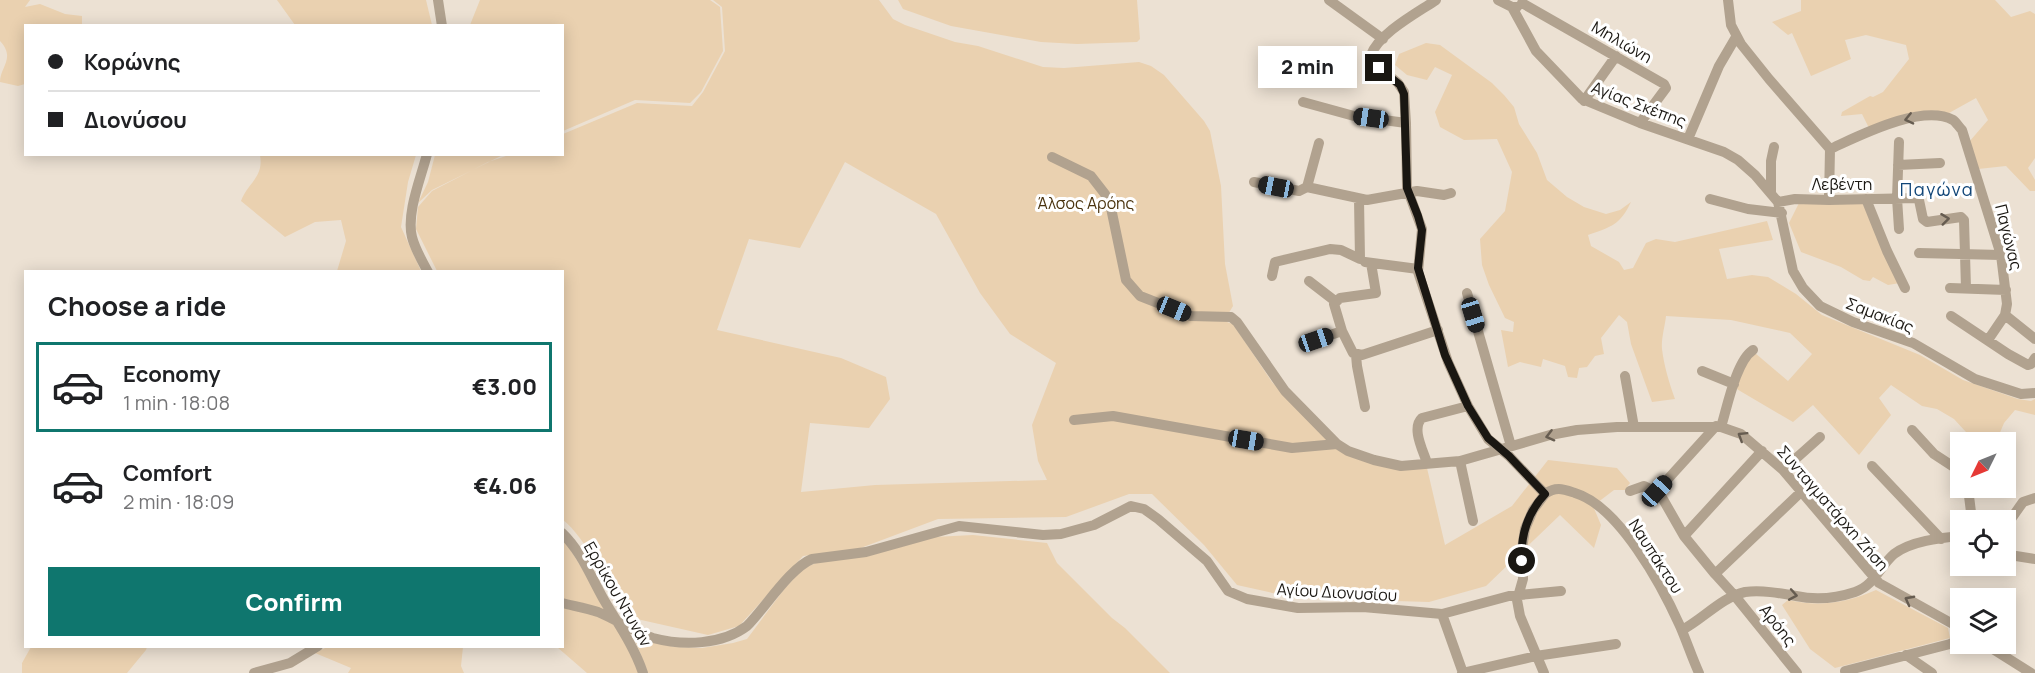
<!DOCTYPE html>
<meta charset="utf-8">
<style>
:root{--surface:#fff;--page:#f2f2f2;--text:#202124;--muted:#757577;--line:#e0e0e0;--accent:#0f766e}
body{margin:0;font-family:Manrope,sans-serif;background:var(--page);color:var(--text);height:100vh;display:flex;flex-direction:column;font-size:22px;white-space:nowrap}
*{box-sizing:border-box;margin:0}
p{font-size:20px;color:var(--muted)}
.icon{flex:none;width:33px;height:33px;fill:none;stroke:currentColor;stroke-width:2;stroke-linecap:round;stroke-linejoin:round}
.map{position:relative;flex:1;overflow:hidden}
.drawer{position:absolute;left:24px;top:270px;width:540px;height:378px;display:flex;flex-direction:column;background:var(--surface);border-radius:0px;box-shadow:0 3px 15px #0003}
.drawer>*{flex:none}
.banner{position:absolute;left:24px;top:24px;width:540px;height:132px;border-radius:0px;box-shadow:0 3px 15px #0003;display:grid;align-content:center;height:132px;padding:0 24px;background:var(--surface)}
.needle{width:39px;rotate:227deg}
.buttons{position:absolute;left:1950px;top:432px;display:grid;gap:12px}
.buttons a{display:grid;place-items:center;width:66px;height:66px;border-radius:0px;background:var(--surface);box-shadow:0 3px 15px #0003;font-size:30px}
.end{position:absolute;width:27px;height:27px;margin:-14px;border:8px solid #1a1712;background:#fff;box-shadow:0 0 0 3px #fff}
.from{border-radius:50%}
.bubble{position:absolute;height:42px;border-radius:0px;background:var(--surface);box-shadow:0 3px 15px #0003;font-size:20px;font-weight:800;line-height:42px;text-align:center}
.car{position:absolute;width:18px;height:36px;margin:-18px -9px;border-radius:8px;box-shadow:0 0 4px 2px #0007;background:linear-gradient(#222 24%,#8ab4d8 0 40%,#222 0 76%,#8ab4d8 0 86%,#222 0)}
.banner b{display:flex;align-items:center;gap:21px;height:57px;font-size:22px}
.banner b+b{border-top:2px solid var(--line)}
.banner i{width:15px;height:15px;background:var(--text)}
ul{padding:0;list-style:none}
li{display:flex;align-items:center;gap:18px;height:90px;margin:0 12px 9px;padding:0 12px;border:3px solid transparent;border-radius:0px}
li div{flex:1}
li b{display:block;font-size:22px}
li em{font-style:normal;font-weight:800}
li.on{border-color:var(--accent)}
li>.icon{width:54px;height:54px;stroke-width:1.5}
h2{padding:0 24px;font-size:27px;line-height:72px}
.primary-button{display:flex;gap:12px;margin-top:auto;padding:12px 24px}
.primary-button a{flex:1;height:69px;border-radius:0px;background:var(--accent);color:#fff;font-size:24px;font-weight:800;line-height:69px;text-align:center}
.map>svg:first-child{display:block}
.green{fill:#ead1b0;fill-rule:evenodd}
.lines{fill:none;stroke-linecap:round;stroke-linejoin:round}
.minor{stroke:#b1a28f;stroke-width:10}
.oneway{stroke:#665c50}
.route{stroke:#1a1712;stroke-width:8}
.labels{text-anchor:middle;stroke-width:6;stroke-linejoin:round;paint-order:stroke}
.street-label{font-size:16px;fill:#1a1712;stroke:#fff}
.park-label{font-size:16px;fill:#49320d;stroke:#fff}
.neighbourhood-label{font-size:18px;letter-spacing:1.5px;fill:#104577;stroke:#fff}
</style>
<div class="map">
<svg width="2035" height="673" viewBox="0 0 2035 673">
<rect width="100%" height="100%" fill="#ece1d3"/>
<path class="green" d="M0,0h30l-5,7 15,-3 25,10 17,2v9l-56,1 -1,58 -7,2 -18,-4c0,-15 16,-24 0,-41z
M277,0h149l6,25h-137z
M480,0h230l10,7 3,44 -22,41 -11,11 -55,-3 -72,31 -1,-105 -92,-1z
M713,0h166l14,19 12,6 50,17 23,4 65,21 21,1 75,-6 12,4 13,9 40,46 6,10 11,55 4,78 8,42 -6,10v6l6,2 39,58 62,64 93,22 18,77 67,-39 36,-46 69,8 13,15 -5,7h-11l-21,16 8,19 -7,23 -34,-33 -74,71 -57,16 -134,-4 -58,-13 -33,-40 -52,-51h-23l-63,23 -128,2 -80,30 -55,7 -64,70 -31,9 -80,-18c-14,-23 -45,-83 -65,-97l-1,-248 -125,-1 -21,-42 2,-22 14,-16 56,-29 21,-7 53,-1 1,-20 74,-31 55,3 11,-14 22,-41 -3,-44zM845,162l91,52 44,79 30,41 46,29 -24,62 6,36 9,19 -172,5 -74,7 9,-69 59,5 21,-29 -4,-22 -45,-19 -124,-28 32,-91 51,9z
M898,0h239l3,39 -3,3 -60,2 -36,-2 -90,-16 -48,-17z
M1801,0h194l16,17 19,-6 5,3v144l-7,10 7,12v11h-5l-24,-25 -28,3 -9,-27 19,-22 -12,-22 -27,15 -15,-1 -65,16 -7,-14 -21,2 1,-4 28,-16 3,1 10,-5 26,-33 -3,-14 -40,-10 -21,5 6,19 -40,17 -19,-43 -4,2 -16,-13 29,-11z
M1426,43l14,2 52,38 12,12 10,12 5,17 18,29 10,27 20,17 17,10 22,7 14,-4 11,-8c-11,23 -20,25 -43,33l3,11 28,16 5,8 9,-2 13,-25 10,-4 19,3 92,-21 6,19 -54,9 8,30 25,-4 16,2 28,17 26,21 98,40 43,25 55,19 13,2 4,-2v16l-20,-5 -11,13 -8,19h-30v-10l-12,-13 -17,-10 -15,-3 -31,-21 -12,13 12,17 -32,40 -46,-50 -20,17 -58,-34 10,-26 10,-9 33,28 24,-27 -22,-21 -59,-13 -65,-4c-1,10 -5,23 -4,33 2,17 7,33 13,50l-23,3 -21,-58 -4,-22 -8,-7 -18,23 3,16 -9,2 -8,11 -8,1 -2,10 -9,-1 -3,-11 -22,-7 -2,8 -21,-5 -12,5 -7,-37 12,2 1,-10 -9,-4 -16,-33 -7,-20 -2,-26 25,-28 7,-39 -15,-33 -33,1 -24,-13 -5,-15 17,-37 -17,-8 -8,13 -20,-5 -12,-10 4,-11z
M260,155h156l-8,27 -7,45 20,44h-84l9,-30 -5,-21 -26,2 -30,15 -44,-36c7,-19 23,-23 19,-46z
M435,155h68l-71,35 -14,13 10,-21z
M1799,203l64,1 37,79 -12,2 -15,-8 -3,4 -7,-1 -22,-13 -40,-15 -12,-29z
M973,535l74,8 10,20 55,55 13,10 45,45h-522l-15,-38 41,12 28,1 31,-5 14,-4 38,-51 19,-20 12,-5 118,-26z
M562,536l46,75 -45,-12z
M1876,590l72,38 2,10 -115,30 -25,-19 -28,-44 6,-5c31,7 59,3 88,-10z
M563,605l31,9 23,12 24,47h-54l-30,-26 5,-1z
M329,646l134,1 -2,19 3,7h-116l3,-5 -36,-15z
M31,647v-1l116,1 -1,3 -19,23h-105v-10z"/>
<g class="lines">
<path class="minor" d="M438,0l4,26
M1329,0l54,39
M1436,0c-19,13 -57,33 -65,55l3,8 24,20 6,9 2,31 1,65 15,41 -4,43 30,90 20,44 20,33 21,17 36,38c11,-8 18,-5 30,-1 44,13 87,93 105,133 7,16 12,32 19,47
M1498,0l14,7h5
M1728,0l3,25 10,19 28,35 61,70 -1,51
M1522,3l142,81 2,4 -26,35
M1512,7l24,44 46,48 58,24 84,29 14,8 17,15 23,27 15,69 10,17 17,18 33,16 60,21 62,36 46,15 14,-1
M1584,101l32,-45
M1303,102l51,14 52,7
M1688,139l31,-73 17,-29
M1899,142l-2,56 2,31
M1319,143l-12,44 60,13 50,-9 27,4 7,-2
M1830,149c29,-13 92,-46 123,-29 3,2 6,7 9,10l39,125 6,49 -2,11 30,24
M427,154c-6,24 -21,59 -15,83 3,12 10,24 16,35
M1052,157l39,19 14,18 6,14 15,72 14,16 51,20 40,1 6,5 48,69 52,53
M1898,165l42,-2
M1254,182l45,9 8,-4
M1771,192v-31l3,-14
M1710,199l38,10 34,4
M1866,199l21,52 18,37
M1778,202l17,-3 34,1 87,-2 3,2 4,19 4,3 34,-5 3,3 2,68
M1919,253l82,2
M1365,262l53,7
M1371,263l5,30 -36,5 -6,6 8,27 11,22 9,2 76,-25
M1272,276l3,-14 55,-13 11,1 19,9 -1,-60
M1309,281l26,20
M1950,288l56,2
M1467,293l44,153
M1951,316l57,38 20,11 3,-1 4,-6
M1316,340l26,-9
M1988,340l17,-25
M1356,355l1,11 8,41
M1702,371l32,13
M1625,376l9,51
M1074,420l39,-4 179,32 45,-4 11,7 26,9 27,6 59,-5 90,-26 27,-5 40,-3h104l20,7 42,36 96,113 81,45
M1721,427c6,-19 15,-66 32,-77
M1912,430l22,24 26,17
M1460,461l13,60
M1427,463c-4,-13 -16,-35 -5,-45l46,-12
M1872,466l69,73
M1783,470l37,-33
M1968,488l4,32
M1630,491l14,-5 16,8 24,42 31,38
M1657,491l59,-65
M2006,526l17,-24 12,-4
M562,533c19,18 29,44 42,67 14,24 30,46 39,73
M1684,536l78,-85
M2016,556l19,3
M562,603c12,3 25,5 36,9 19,8 36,20 55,26 30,8 69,7 94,-12 18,-18 43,-58 65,-67l54,-7 93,-26 84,9 18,-1 33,-9 37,-19 13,3 14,10 49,42 21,30 19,8 51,9 65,-1 79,7 67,-18 52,-5
M1442,614l21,59
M1682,630c21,-11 40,-33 63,-38 17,-2 34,1 51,4 19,4 41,2 59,-4 20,-7 24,-25 39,-38 17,-13 46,-16 66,-18
M1985,644l46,29
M1906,655l26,18
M1845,671l105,-27 5,-2 5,-9
M254,673l36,-10 28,-17
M1462,673l74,-17 80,-12
M1544,673l-24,-57 -3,-16 6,-21 -1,-30 3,-20 8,-19 12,-16
M1797,673l-62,-77 -20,-22 87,-83"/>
</g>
<defs><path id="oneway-chevron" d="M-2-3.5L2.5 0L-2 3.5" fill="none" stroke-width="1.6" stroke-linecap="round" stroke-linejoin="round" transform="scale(1.5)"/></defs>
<g class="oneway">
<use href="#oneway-chevron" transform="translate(1909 119) rotate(167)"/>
<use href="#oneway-chevron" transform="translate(1945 219) rotate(-7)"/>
<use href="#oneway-chevron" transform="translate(1550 436) rotate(166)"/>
<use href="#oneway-chevron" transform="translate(1742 436) rotate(-148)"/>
<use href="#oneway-chevron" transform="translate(1793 595) rotate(10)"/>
<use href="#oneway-chevron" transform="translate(1909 600) rotate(-152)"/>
</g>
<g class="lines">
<path class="route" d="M1379,68l21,17 4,9 3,94 11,28 4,14 -4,38 27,87 23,51 20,32 21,18 36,38c-17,18 -25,42 -23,67"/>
</g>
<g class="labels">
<g class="street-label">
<text transform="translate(1622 42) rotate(30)" y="6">Μηλιώνη</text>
<text transform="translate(1639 104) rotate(21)" y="6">Αγίας Σκέπης</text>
<text x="1842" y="190">Λεβέντη</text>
<text transform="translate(2009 237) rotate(76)" y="6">Παγώνας</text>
<text transform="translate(1880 315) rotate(21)" y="6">Σαμακίας</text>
<text transform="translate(1833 508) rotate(49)" y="6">Συνταγματάρχη Ζήση</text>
<text transform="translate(1656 556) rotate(57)" y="6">Ναυπάκτου</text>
<text transform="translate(1337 592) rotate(3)" y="6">Αγίου Διονυσίου</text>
<text transform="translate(618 594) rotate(60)" y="6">Ερρίκου Ντυνάν</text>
<text transform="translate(1778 625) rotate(52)" y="6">Αρόης</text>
</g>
<g class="park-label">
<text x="1086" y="209">Άλσος Αρόης</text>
</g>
<g class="neighbourhood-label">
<text x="1937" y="196">Παγώνα</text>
</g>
</g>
</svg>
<div class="buttons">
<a><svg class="needle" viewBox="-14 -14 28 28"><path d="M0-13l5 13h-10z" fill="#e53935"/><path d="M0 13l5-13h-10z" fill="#757577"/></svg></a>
<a><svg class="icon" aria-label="locate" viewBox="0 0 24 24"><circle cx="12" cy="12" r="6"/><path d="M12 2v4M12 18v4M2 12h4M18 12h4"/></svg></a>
<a><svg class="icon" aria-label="layers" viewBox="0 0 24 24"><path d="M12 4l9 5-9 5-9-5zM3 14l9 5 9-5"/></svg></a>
</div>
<i class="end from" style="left:1522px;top:561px"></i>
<i class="end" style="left:1379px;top:68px"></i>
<div class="bubble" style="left:1258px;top:46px;width:99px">2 min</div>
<i class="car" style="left:1371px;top:118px;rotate:278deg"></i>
<i class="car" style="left:1276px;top:187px;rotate:281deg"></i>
<i class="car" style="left:1174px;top:309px;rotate:112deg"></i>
<i class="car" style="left:1473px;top:315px;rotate:163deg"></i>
<i class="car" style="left:1316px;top:340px;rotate:71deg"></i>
<i class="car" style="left:1246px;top:440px;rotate:100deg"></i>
<i class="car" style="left:1657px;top:491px;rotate:43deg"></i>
<div class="banner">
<b><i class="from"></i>Κορώνης</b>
<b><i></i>Διονύσου</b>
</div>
<section class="drawer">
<h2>Choose a ride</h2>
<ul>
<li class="on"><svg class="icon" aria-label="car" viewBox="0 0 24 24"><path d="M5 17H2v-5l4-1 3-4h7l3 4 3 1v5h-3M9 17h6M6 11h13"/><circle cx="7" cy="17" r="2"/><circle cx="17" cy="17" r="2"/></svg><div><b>Economy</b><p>1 min · 18:08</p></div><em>€3.00</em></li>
<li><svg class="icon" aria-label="car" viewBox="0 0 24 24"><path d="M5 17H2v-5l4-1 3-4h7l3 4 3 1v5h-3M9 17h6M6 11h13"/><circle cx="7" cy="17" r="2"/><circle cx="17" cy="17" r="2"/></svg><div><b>Comfort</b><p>2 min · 18:09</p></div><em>€4.06</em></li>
</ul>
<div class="primary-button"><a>Confirm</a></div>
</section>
</div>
